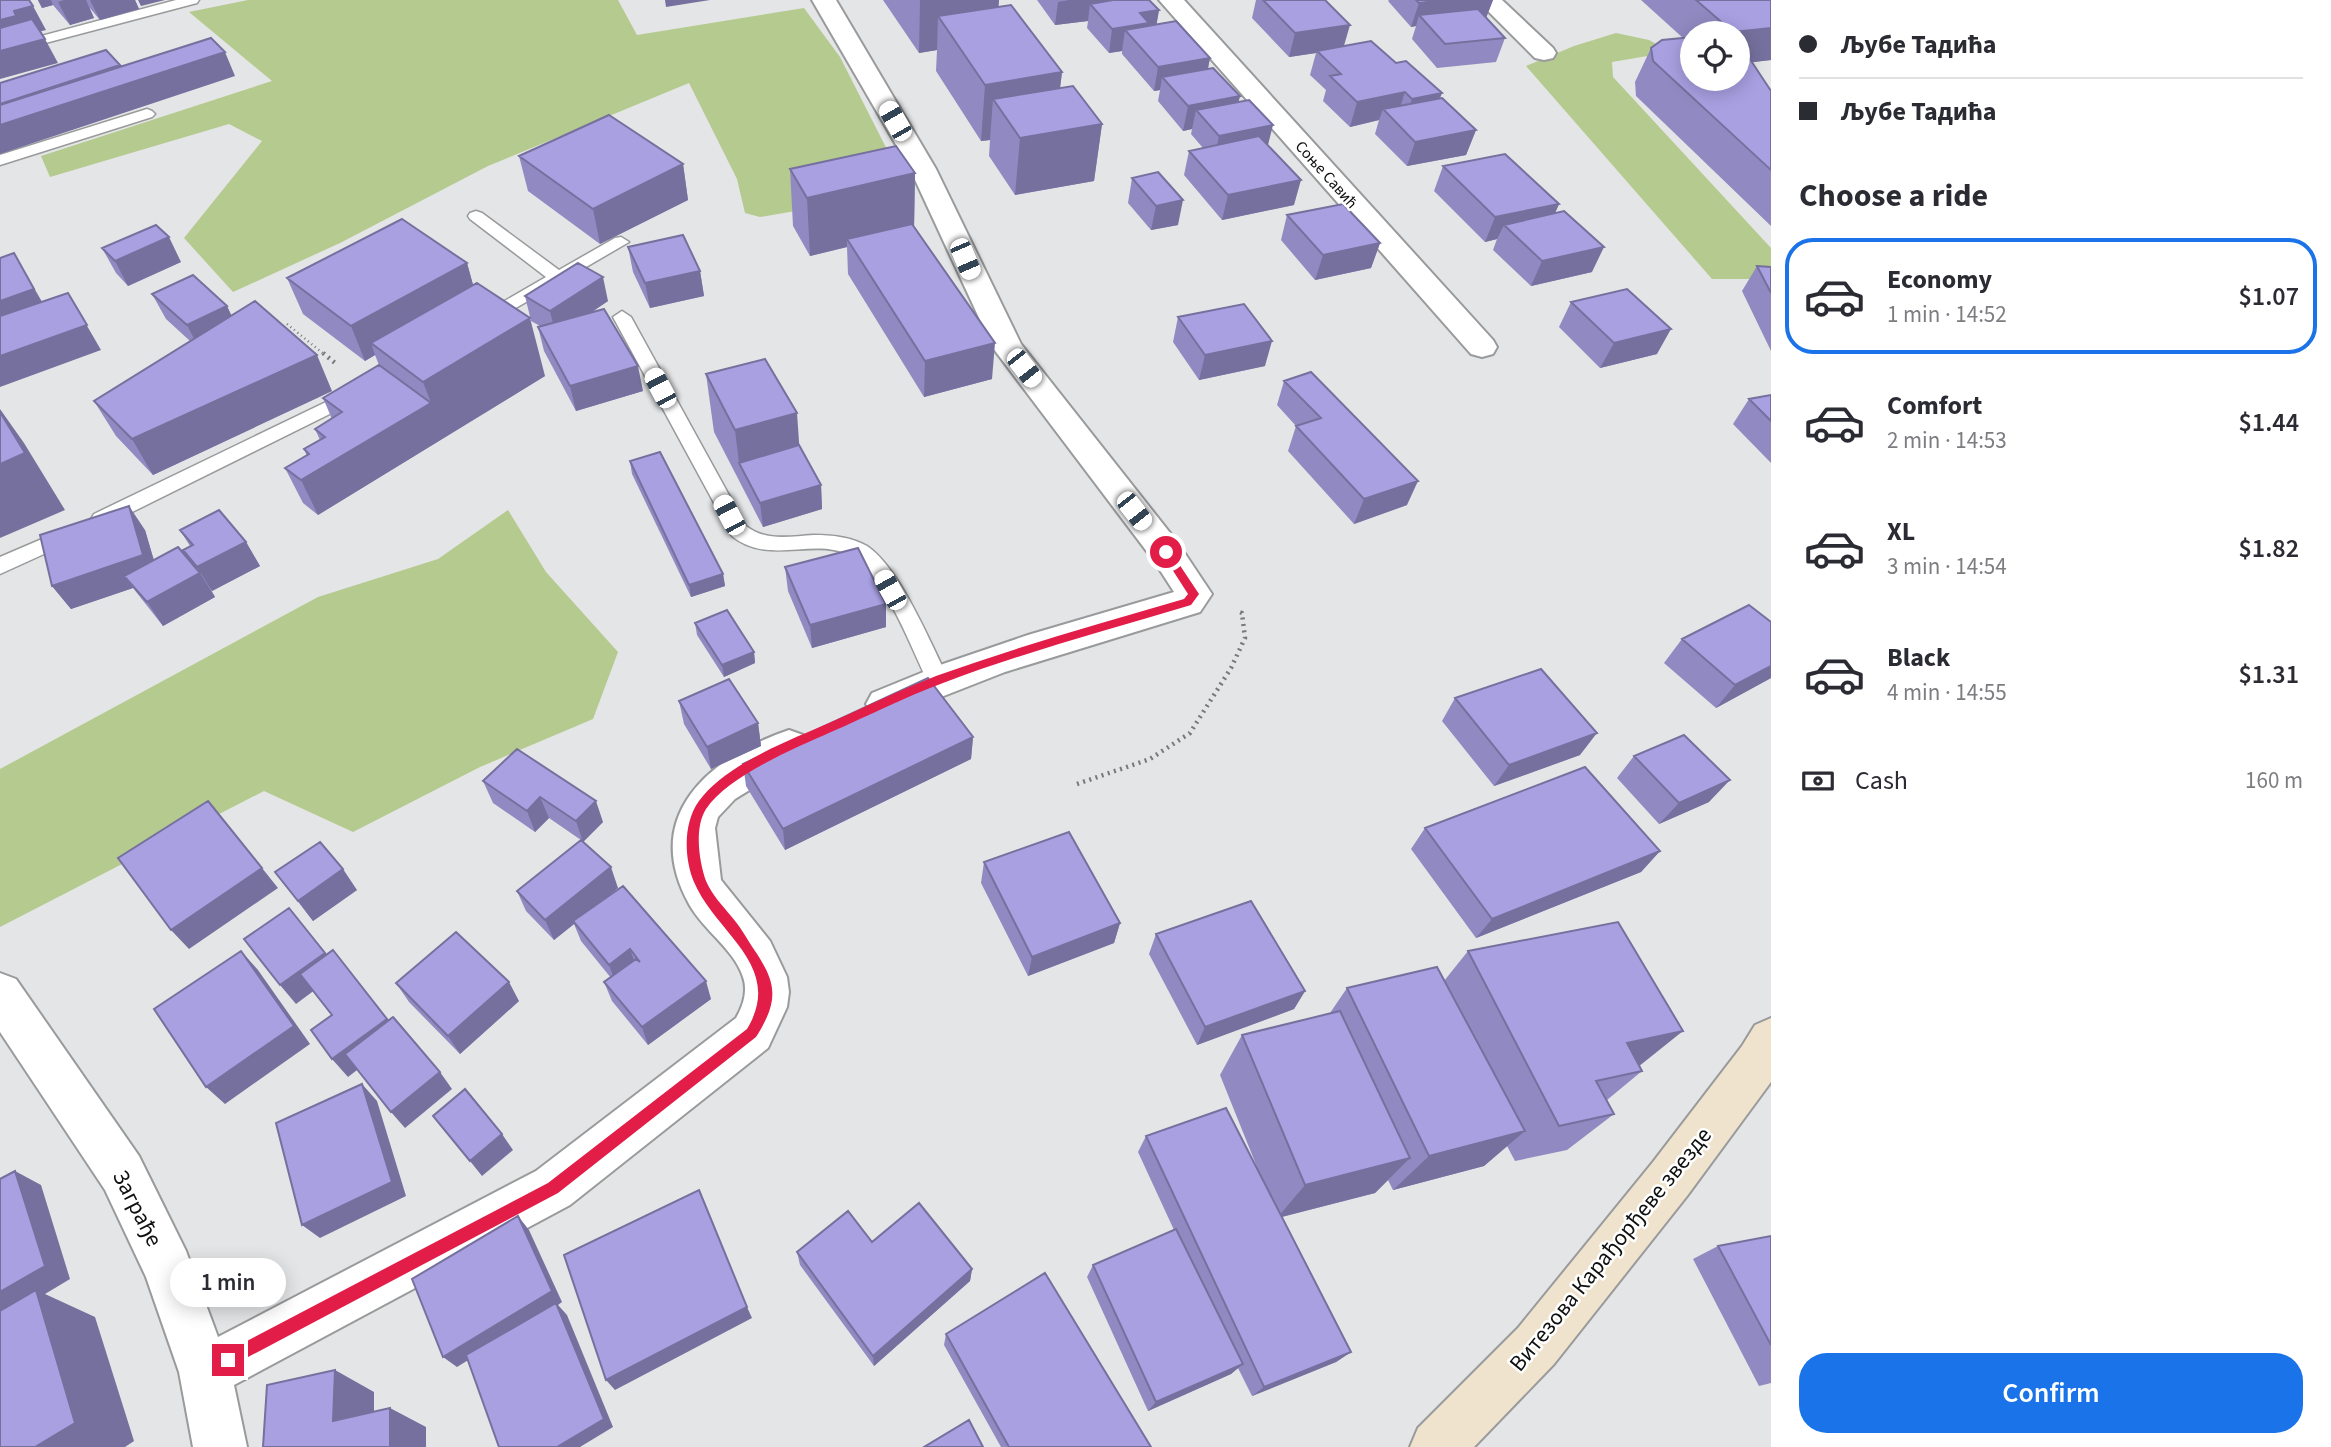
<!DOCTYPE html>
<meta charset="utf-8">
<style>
:root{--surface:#fff;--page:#f7f7f7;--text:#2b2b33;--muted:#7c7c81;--line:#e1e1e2;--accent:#1a73e8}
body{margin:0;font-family:"Source Sans 3",sans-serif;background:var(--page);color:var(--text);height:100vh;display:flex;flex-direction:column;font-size:26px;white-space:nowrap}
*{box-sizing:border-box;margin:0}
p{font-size:23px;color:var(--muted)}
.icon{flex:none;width:38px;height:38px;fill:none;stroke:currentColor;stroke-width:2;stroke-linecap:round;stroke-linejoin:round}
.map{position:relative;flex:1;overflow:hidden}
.sheet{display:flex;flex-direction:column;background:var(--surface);width:560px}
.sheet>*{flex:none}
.top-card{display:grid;align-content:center;height:154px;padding:0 28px;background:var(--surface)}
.buttons{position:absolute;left:1680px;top:21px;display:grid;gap:14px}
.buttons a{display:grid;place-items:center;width:70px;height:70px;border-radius:50%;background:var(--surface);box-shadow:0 4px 18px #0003;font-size:35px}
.end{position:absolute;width:32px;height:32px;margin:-16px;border:9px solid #e11d48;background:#fff;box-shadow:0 0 0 4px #fff}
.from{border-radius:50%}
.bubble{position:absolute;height:49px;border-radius:24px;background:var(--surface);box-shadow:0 4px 18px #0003;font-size:23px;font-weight:600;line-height:49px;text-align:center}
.car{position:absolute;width:21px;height:42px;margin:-21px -10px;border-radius:9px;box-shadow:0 0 5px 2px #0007;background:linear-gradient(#fff 24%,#345 0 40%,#fff 0 76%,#345 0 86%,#fff 0)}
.top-card b{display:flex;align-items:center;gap:24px;height:66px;font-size:26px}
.top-card b+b{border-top:2px solid var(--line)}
.top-card i{width:18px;height:18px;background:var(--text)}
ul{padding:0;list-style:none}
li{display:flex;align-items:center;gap:21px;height:116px;margin:0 14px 10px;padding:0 14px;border:4px solid transparent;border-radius:28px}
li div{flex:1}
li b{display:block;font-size:26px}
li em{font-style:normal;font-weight:600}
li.active{border-color:var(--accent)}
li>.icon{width:63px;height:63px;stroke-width:1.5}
h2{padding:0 28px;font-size:32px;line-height:84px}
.pay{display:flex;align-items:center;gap:18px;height:77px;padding:0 28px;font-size:26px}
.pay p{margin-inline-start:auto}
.action{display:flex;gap:14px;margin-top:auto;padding:14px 28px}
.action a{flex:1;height:80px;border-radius:28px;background:var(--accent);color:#fff;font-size:28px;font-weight:600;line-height:80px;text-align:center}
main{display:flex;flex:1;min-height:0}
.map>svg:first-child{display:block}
.green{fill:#b5ca8f}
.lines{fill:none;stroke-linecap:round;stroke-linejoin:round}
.lane-casing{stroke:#999a9b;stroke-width:3}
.street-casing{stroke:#999a9b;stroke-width:4}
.secondary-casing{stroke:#999a9b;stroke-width:4}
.path-far1{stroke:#787979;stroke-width:2.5;stroke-dasharray:1 3.5;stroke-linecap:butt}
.path{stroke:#787979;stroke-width:4.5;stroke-dasharray:2 4.5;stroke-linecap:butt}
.lane{fill:#fff;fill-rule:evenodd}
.street{fill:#fff;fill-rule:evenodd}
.secondary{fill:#f0e3cd;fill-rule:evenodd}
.wall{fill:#918ac2;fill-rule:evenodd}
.shaded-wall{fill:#76709e}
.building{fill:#a9a0e2;stroke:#76709e;stroke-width:2}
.route{fill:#e11d48}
.labels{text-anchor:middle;stroke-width:5;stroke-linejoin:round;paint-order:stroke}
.far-street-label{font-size:16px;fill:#0e0f0f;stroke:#fff}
.near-street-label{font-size:23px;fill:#0e0f0f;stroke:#fff}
</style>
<main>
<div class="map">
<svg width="1771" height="1447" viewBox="0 0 1771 1447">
<rect width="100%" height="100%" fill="#e4e5e6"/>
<path class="green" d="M248,0h370l19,35 167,-27 36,49 61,120 4,15 -145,25 -15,-4 -8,-34 -48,-96 -201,83 -148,77 -107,49 -49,-54 78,-97 -33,-17 -179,53 -9,-21 231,-75 -83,-69z
M1616,33l33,7 22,12 -59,10 1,15 158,171v31h-59l-186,-213 48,-20z
M508,510l38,62 72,80 -25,67 -113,48 -127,65 -89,-41 -264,136v-158l318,-172 120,-38z"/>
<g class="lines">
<g class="lane-casing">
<path id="lane" d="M176,0h23l-2,3 -197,52v-8z
M147,109l5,2 3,3 -3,3 -152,48v-10z
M476,211l6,2 77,57 56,-32 6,-1 8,5 -146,85 -9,-6 3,-4 69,-40 -76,-58 -2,-3 2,-3z
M622,311l9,6 115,209c20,16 45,10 68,9 18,0 37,2 53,11 33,22 64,98 82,134l-3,6 -8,3 -8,-3c-19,-37 -42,-106 -78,-129 -35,-22 -82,10 -120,-21l-119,-219z
M353,389l7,2 2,4 -2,4 -252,125 -7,2 -7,-2 -3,-5 3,-5z
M70,527l7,2 3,5 -3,5 -77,35v-17z"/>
</g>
<g class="street-casing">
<path id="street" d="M812,0h24l100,169 85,175 157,199 34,51 -12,18 -195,60 -120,47 -13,-4 -6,-11 6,-11 71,-29 85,-29 146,-43 -20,-31 -161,-213 -83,-179z
M1159,0h25l309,340 4,7 -4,7 -11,3 -11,-3z
M1477,0h25l51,48 3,5 -3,5 -9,2 -9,-2z
M789,730l14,5 5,11 -5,11 -68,42 -17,18 -3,11 6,52 49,61 17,36 2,15 -2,15 -19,41 -198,157 -336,180 13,62h-54l-14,-75 -33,-95 -41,-87 -105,-158v-59l16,6 123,177 47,95 32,86 318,-166 200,-153c7,-12 12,-27 7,-41 -9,-28 -40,-47 -54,-73 -49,-89 21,-147 100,-174z"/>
</g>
<g class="secondary-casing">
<path id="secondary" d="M1771,1018v64l-84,114 -133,168 -80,83h-64l8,-19 100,-100 135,-166 89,-116 13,-21z"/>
</g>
<path class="path-far1" d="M287,324l38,31"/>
<path class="path" d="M323,353l12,10
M1077,784l73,-25 40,-26 41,-65 14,-30 -3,-25 -5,-2"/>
<use href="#lane" class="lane"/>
<use href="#street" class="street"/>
<use href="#secondary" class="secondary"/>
</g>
<path class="wall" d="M38,0h48l8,18 -24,7 -17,-20 -11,3z
M86,0h49l4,9 -39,11 -11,-13z
M883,0h116l-1,7 64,65 -2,16 42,36 -8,57 -79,14 -26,-39 1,-16 -9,1 -45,-70 1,-21 -18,3z
M1037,0h112l10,10 -3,15 54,33 -2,11 32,27 -2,6 30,43 26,60 -72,15 -38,-45 5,-24 14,-3 -12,-14 1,-5 -9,2 -25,-30 2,-11 -6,1 -32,-37v-3l-13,2 -22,-25 1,-7 -33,4z
M1256,0h69l19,46 52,17 44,36 36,31 -10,25 -59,11 -32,-32 4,-14 -29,7 -27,-26 3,-11 -16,-15 6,-22 -27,4 -37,-39z
M1389,0h104l-7,18 19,20 -9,24 -59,6 -25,-29 4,-13 -5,1 -23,-26z
M1641,0h130v60l-19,2 19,29v135l-135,-130 -1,-14 16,-34 32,-10zM1692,33h46l-46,46z
M519,156l164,8 5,36 -88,44 -72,-53z
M1443,166l116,38 -4,9 37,59 -61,14 -38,-36 4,-11 -12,3 -51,-51z
M790,169l125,4 -1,54 78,152 -68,18 -76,-123 -1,-27 -37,9 -17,-30z
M1132,178l46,47 -27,5 -23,-27z
M1287,215l93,28 -9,25 -56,12 -34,-40z
M628,247l72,24 4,25 -54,12 -17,-36z
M102,248l79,14 -53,24 -12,-13z
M467,263l6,22 72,91 -227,139 -15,-12 -18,-35 22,-12 -3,-7 16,-9 -5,-11 17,-10 -9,-21 56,-33 -4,-10 -10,6 -62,-47 -16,-36z
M1757,266l14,1v84l-29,-60z
M152,294l75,12 4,10 101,75 -179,84 -37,-39 -22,-35 96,-60 -24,-22z
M525,296l83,5 -16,11 51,79 -67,20 -32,-60 -6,-24 2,-1 -9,-5z
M1571,302l86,52 -57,14 -41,-41z
M1178,317l87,49 -66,14 -26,-38z
M706,374l93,71 22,40 1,24 -59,18 -49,-95z
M1284,381l123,124 -53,19 -66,-73 8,-25 -19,-21z
M1771,395v68l-38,-39 16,-25z
M630,461l93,113 2,12 -34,11 -59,-123z
M145,530l9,30 36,1 -7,-11 7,-4 -10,-16 66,12 14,24 -48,25 -2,-3 5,9 -52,29 -30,-38 -62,21 -19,-23z
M785,567l101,60 -74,21 -24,-57z
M695,623l59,29 1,11 -31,14 -27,-42z
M1682,639l89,39 -55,30 -52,-45z
M1455,698l125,57 -86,31 -52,-65z
M679,701l79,22 3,23 -50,23 -27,-45z
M973,737l-2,22 -186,91 -39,-64 -3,-22z
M517,749l86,73 -20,20 35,46 -16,13 109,98 -63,46 -36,-44 -8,-19 7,-4 -30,-37 -7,-17 -20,16 -28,-29 -9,-20 64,-51 -32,-22 -14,14 -42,-29 -10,-22z
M1634,756l75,46 -50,22 -42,-46z
M1425,828l235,23 -19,21 -165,66 -65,-89z
M984,862l136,61 -6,20 -86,33 -47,-93z
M275,872l82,18 -44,31z
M1156,934l149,57 -11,18 -97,36 -48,-91z
M1468,951l172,115 2,5 -35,29 7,14 -47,36 -52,11 -8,-15 -23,20 -91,24 -5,-10 -13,13 -93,24 69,135 -15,10 -84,34 -14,-28 -7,6 -83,37 -61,-134 6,-12 81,-35 -36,-78 8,-16 113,36 -39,-97 22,-40 88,-22 17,-25 97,-7z
M396,983l123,18 -59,53 -51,-52z
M1771,1236v147l-12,3 -66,-127 25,-13z
M872,1242l100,27 -2,12 -96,85 -74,-101 -3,-13z
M946,1334l205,113h-150l-57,-102z"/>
<path class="shaded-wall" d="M38,0h13l2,5 -11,3z
M64,0h22l8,18 -24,7 -12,-23z
M90,0h45l4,9 -39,11z
M138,0h27l-24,6z
M665,0h45l-44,7z
M920,0h79l-3,40 -58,-24 -1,34 -18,3z
M1069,0h63l-42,4 -2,17 -33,4 3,-23z
M1444,0h49l-7,18 -67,-3 -3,11 -5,1 8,-24z
M33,6l13,24 -20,5 -26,12v-27l14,-9z
M1159,10l-4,24 -30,-4 -3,21 -13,2 3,-24 28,-16z
M1350,25l-7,24 -26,2 -1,2 -27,4 6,-24z
M1771,28v32l-33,4v-31h-6l1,-1z
M45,39l13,24 -58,16v-28z
M225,52l10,24 -235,78v-50l120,-39 9,18z
M1210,58l-5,24 -43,-5 -2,13 -6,1 4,-24z
M1062,72l-7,57 -62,-30 -3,41 -9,1 4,-56z
M1405,92l-8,25 -14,-8 -4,11 -29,7 7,-25z
M1442,93l-9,24 -29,6 8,-24z
M1240,96l-6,25 -38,-11 -4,19 -9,2 5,-25z
M1102,124l-8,57 -79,14 5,-57z
M1273,125l-6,24 -53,11 5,-24z
M1476,130l-10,25 -59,11 8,-24z
M683,164l5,36 -88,44 -7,-35z
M915,173l-1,57 -67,9v8l-37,9 -3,-58z
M1301,180l-7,25 -72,15 6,-25z
M1183,200l-5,25 -27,5 5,-24z
M1559,204l-11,25 -44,-4 -7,14 -12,3 10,-25z
M169,237l12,25 -53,24 -13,-25z
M1380,243l-9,25 -56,12 8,-25z
M1604,247l-12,25 -61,14 11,-25z
M14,253l35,61 -49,18v-31z
M467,263l10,36 -106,44 4,12 -10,6 -14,-35z
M700,271l4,25 -54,12 -5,-25z
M603,277l5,24 -52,35 -6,-25z
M68,293l33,57 -101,37v-31z
M227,306l12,25 -39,19 -13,-25z
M530,318l15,58 -227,139 -17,-35 130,-77 -8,-21z
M1671,329l-14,25 -57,14 14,-25z
M1272,341l-7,25 -66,14 6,-25z
M995,343l-3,36 -68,18 1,-36z
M317,355l15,36 -179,84 -21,-36z
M638,366l5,25 -67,20 -6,-25z
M0,409l24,34 41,67 -65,28z
M797,413l4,57 -62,-7 -4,-33z
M1418,481l-11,24 -53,19 10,-25z
M821,485l1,24 -59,18 -3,-24z
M129,506l16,24 14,49 -35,-3 9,12 -62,21 -19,-23z
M246,542l14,24 -48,25 -15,-24z
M200,573l15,24 -52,29 -16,-24z
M723,574l2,12 -34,11 -2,-12z
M886,604v23l-74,21 -2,-23z
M754,652l1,11 -31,14 -2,-12z
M1771,666v12l-55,30 19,-23z
M758,723l3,23 -50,23 -4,-22z
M1597,733l-17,22 -86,31 15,-21z
M973,737l-2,22 -186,91 -2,-21z
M1730,780l-21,22 -50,22 20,-21z
M540,797l9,21 -14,14 -8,-21z
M596,801l7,21 -20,20 -7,-21z
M1660,851l-19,21 -165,66 16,-19z
M611,867l7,21 -44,35 -1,-2 1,3 -20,16 -9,-20z
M262,868l16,20 -89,61 -18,-19z
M343,869l14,21 -44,31 -15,-20z
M1120,923l-6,20 -86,33 4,-19z
M630,949l7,20 -21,15 -7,-19z
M241,951l17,19 52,74 -85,60 -19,-17z
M325,953l14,19 -43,32 -16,-19z
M706,981l5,18 -63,46 -6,-18z
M509,982l10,19 -59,53 -12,-18z
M1305,991l-11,18 -97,36 8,-18z
M387,1019l13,18 -52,40 -16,-18z
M1683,1031l-50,40 -6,-28z
M440,1072l12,17 -47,39 -14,-16z
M362,1084l15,17 29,95 -86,42 -18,-13z
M1525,1131l-41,35 -91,24 36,-34z
M502,1134l11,16 -31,26 -12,-15z
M1410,1158l-35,35 -98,25 28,-33z
M15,1171l26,14 29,94 -25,15 50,23 39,124 -9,6h-90l-35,-127v-28z
M518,1216l11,14 33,72 -4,3 9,10 46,112 -33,20h-23v-142l-100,62 -14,-10z
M972,1269l-2,12 -96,85 -1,-10z
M747,1307l5,11 -137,72 -9,-10z
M1351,1352l-15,10 -84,34 12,-9z
M1243,1364l-12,10 -83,37 8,-9z
M335,1370l39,22v48l-41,-19z
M390,1408l36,19v20h-36z"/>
<path class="building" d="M0,0h29l4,6 -19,5 2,5 -16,4z
M1113,0h36l10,10 -19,3 9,10 -37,6 -22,-25z
M1263,0h62l25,25 -55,8z
M1416,0h28l-25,3z
M1696,0h75v28l-38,4z
M1011,5l51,67 -77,13 -47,-69z
M1478,9l27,29 -60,6 -26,-29z
M32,19l13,20 -45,12v-23z
M1176,21l34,37 -52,9 -33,-37z
M1692,37v42h46v-38l33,50v79l-118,-109 -2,-13 11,-8z
M211,38l14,14 -225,73v-20z
M1371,41l25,22 10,-2 36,32 -30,6 -7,-7 -48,10 -27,-26 11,-2 -24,-23z
M106,50l14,15 -120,39v-21z
M1213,68l27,28 -52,10 -26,-29z
M1073,86l29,38 -82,14 -27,-39z
M1442,98l34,32 -61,12 -32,-33z
M1249,100l24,25 -54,11 -23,-26z
M609,115l74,49 -90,45 -74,-53z
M1259,136l42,44 -73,15 -39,-44z
M896,146l19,27 -108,25 -17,-29z
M1505,154l54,50 -64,13 -52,-51z
M1158,172l25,28 -27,6 -24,-28z
M1343,204l37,39 -57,12 -36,-40z
M1564,211l40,36 -62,14 -38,-36z
M402,219l65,44 -116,63 -64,-48z
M912,224l83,119 -70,18 -78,-122z
M156,225l13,12 -54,24 -13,-13z
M683,235l17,36 -55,12 -17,-36z
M14,253l20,36 -34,12v-43z
M578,263l25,14 -53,34 -25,-15z
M1757,266l14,1v26z
M193,275l34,31 -40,19 -35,-31z
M477,283l53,35 -107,64 -52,-39z
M1627,289l44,40 -57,14 -43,-41z
M68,293l19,32 -87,31v-40z
M255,301l62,54 -185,84 -38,-38z
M1244,304l28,37 -67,14 -27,-38z
M604,309l34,57 -68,20 -32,-59z
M765,359l32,54 -62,17 -29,-56z
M379,365l52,38 -130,77 -16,-12 24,-14 -5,-5 21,-12 -10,-8 27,-17 -19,-14z
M1311,372l107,109 -54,18 -68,-73 25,-8 -37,-37z
M1771,395v26l-22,-22z
M0,412l25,41 -25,11z
M799,445l22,40 -61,18 -21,-40z
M660,452l63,122 -34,11 -59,-124z
M129,506l14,49 -91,31 -12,-51z
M219,510l27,32 -49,25 -14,-17 10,-5 -13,-15z
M178,547l22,26 -53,29 -23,-26z
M858,548l28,56 -76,21 -25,-58z
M1749,605l22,17v44l-36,19 -53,-46z
M727,610l27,42 -32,13 -27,-42z
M1541,669l56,64 -88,32 -54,-67z
M928,678l45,59 -190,92 -40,-65z
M729,679l29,44 -51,24 -28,-46z
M1684,735l46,45 -51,23 -45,-47z
M517,749l79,52 -20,20 -36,-24 -13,14 -44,-30z
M1585,767l75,84 -168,68 -67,-91z
M208,801l54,67 -91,62 -53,-72z
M1069,832l51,91 -88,34 -48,-95z
M581,840l30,27 -66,53 -28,-29z
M320,842l23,27 -45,32 -23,-29z
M623,886l83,95 -64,46 -38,-45 32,-23 4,3 -10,-13 -21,16 -36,-44z
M1251,901l54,90 -100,36 -49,-93z
M289,908l36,45 -45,32 -36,-46z
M1618,922l65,109 -56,12 15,28 -46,10 18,33 -55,12 -91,-175z
M456,932l53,50 -61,54 -52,-53z
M333,950l54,69 -55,40 -21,-29 21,-15 -32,-41z
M241,951l53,75 -88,61 -52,-78z
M1437,967l88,164 -96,25 -82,-168z
M1340,1011l70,147 -105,27 -63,-150z
M393,1017l47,55 -49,40 -46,-58z
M362,1084l30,98 -90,43 -26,-102z
M465,1089l37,45 -32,27 -37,-45z
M1226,1108l125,244 -87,35 -118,-251z
M15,1171l30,95 -45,26v-113z
M699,1190l48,117 -141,73 -42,-125z
M919,1203l53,66 -99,87 -76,-104 51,-41 24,31z
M518,1216l34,75 -109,66 -31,-78z
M1176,1229l67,135 -87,38 -63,-137z
M1771,1236v109l-53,-99z
M1045,1273l106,174h-142l-63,-113z
M36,1290l39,133 -40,24h-35v-136z
M556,1303l48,116 -47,28h-58l-33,-92z
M335,1370l-2,51 57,-13v39h-127l4,-62z
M969,1420l14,27h-59z"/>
<path class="route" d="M1166,548l3,1 30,45 -8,11c-83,25 -167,47 -248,78 -38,14 -75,33 -112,49 -36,16 -103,44 -125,77 -12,19 -7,52 0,72 6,14 16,24 25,35 9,10 16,23 24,35 23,34 23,51 1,86l-198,156 -325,172 -5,2 -6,-2 -2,-5 2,-6 326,-171 199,-154c38,-63 -31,-95 -53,-147 -10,-24 -11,-59 5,-81 27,-37 89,-60 130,-78 36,-16 71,-33 107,-47 81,-29 165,-53 248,-77l4,-5 -27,-42z"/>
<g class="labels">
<g class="far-street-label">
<text transform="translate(1327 174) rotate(48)" y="6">Соње Савић</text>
</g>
<g class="near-street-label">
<text transform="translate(138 1208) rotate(63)" y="8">Заграђе</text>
<text transform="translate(1610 1249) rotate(-51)" y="8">Витезова Карађорђеве звезде</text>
</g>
</g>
</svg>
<div class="buttons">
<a><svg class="icon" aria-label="locate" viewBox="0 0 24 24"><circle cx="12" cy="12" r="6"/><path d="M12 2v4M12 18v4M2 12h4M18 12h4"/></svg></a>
</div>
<i class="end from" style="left:1166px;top:552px"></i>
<i class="end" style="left:228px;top:1360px"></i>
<div class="bubble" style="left:170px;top:1258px;width:116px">1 min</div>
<i class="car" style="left:895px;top:121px;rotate:330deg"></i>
<i class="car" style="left:965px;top:259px;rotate:157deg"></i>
<i class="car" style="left:1024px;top:368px;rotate:142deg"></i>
<i class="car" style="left:660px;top:388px;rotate:332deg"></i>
<i class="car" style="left:1134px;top:511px;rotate:142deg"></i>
<i class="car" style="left:729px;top:515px;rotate:332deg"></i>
<i class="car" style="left:890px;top:590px;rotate:331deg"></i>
</div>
<section class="sheet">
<div class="top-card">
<b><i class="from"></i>Љубе Тадића</b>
<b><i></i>Љубе Тадића</b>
</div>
<h2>Choose a ride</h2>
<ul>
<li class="active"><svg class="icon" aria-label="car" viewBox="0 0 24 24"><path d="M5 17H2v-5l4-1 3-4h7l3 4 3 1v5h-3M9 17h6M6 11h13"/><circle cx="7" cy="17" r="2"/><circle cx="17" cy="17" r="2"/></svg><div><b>Economy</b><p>1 min · 14:52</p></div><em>$1.07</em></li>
<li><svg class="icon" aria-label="car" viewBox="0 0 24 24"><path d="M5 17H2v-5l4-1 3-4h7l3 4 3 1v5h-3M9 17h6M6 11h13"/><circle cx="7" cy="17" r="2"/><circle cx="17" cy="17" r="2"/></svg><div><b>Comfort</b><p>2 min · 14:53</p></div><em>$1.44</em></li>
<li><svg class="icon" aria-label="car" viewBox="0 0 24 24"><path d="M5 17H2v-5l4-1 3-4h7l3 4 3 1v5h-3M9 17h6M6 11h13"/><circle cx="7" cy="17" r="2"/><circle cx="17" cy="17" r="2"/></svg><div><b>XL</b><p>3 min · 14:54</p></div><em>$1.82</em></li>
<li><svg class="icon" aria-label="car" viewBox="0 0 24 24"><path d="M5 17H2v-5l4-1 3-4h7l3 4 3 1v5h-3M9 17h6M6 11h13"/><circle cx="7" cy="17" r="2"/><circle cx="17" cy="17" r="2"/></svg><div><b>Black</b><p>4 min · 14:55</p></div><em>$1.31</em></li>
</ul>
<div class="pay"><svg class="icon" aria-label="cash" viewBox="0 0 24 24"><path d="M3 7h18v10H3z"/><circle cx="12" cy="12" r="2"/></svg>Cash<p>160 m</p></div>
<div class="action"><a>Confirm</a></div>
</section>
</main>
